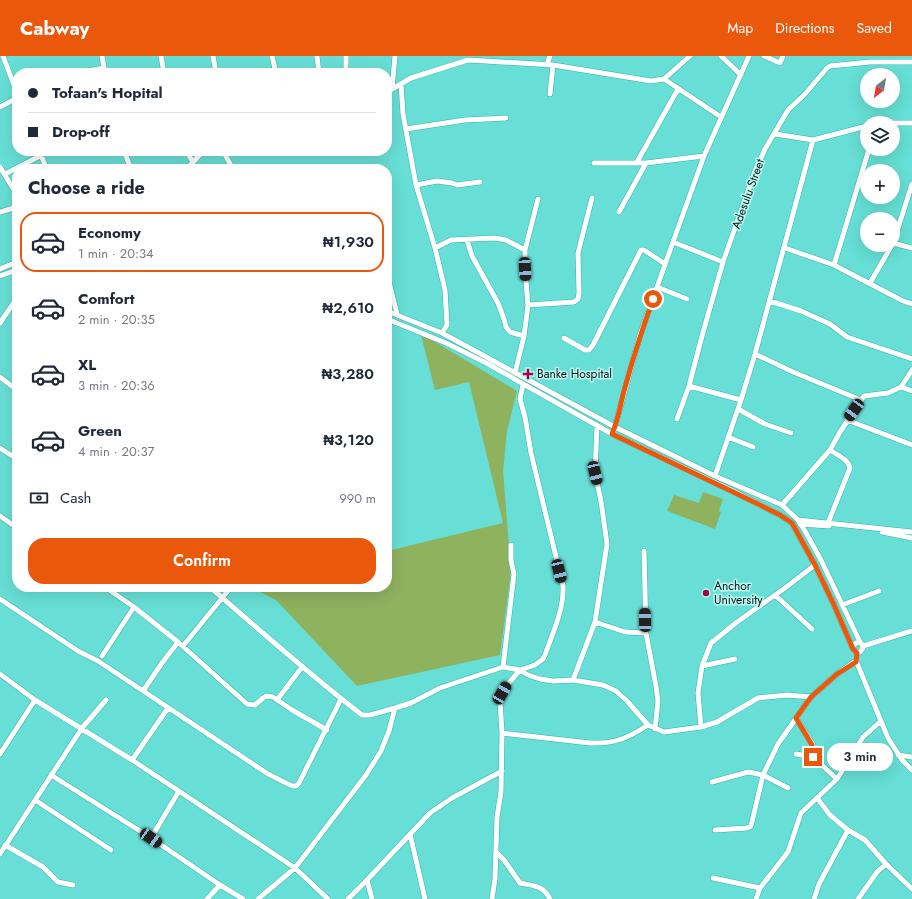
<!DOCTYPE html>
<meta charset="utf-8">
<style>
:root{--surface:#fff;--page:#f2f2f3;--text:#1f2937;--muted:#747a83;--line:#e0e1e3;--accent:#ea580c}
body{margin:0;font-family:Jost,sans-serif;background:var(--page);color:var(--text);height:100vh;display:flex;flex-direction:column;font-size:15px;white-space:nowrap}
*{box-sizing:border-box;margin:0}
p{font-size:13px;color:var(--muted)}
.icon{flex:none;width:22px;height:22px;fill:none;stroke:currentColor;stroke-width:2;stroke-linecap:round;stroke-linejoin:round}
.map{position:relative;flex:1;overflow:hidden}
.sheet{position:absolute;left:12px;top:108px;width:380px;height:428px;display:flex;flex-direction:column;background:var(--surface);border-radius:16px;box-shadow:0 4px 16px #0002}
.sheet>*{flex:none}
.top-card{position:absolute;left:12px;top:12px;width:380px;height:88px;border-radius:16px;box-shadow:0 4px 16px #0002;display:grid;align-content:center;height:88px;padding:0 16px;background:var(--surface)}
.needle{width:26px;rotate:211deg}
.fabs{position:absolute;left:860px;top:12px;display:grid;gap:8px}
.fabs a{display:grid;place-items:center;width:40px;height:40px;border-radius:50%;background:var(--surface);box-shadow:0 4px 16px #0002;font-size:20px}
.end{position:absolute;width:18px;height:18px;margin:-9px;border:5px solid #ea580c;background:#fff;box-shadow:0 0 0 2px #fff}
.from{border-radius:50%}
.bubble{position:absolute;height:28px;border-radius:14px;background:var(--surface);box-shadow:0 4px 16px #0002;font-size:13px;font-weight:600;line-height:28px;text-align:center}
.car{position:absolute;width:12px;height:24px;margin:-12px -6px;border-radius:5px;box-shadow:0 0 3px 1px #0007;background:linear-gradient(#222 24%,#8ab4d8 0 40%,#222 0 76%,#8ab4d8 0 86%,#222 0)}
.top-card b{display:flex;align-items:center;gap:14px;height:38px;font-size:15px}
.top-card b+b{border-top:1px solid var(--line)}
.top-card i{width:10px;height:10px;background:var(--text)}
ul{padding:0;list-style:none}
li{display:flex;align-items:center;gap:12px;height:60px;margin:0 8px 6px;padding:0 8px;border:2px solid transparent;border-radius:16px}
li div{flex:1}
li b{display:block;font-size:15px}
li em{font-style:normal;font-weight:600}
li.current{border-color:var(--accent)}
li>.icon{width:36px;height:36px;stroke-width:1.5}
h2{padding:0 16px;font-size:18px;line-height:48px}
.pay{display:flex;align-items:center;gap:10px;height:44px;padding:0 16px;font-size:15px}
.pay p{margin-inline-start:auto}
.cta{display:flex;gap:8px;margin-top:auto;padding:8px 16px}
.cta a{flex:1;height:46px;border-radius:16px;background:var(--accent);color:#fff;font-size:16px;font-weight:600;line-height:46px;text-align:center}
header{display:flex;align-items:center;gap:24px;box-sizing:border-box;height:56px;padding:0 20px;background:var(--accent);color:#fff}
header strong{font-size:19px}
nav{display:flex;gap:22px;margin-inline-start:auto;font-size:14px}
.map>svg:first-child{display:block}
.green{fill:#8fb25f}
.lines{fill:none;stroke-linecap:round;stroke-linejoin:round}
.minor-casing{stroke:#32b3aa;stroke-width:6}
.minor{stroke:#fff;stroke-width:5}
.route{stroke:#ea580c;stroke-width:5}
.poi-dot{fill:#a10644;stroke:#c0f6f0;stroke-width:1.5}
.labels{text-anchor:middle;stroke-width:3;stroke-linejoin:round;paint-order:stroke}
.street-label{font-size:12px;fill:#001715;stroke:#c0f6f0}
.poi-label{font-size:12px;fill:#001715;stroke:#c0f6f0;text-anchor:start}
</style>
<header>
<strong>Cabway</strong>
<nav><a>Map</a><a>Directions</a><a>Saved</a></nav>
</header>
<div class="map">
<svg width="912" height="843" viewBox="0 0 912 843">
<rect width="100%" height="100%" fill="#67dfd6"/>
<path class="green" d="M421,279l16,8 80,48 -10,40 -4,40 8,100 -11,84 -143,31 -81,-86 -26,-13h137v-36l116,-28 -34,-141 -34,8z
M703,436l20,7 -4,12 2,1 -6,17 -48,-18 7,-16 25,8z"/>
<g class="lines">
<g class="minor-casing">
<path id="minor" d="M3,0l14,37
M102,0l3,17
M161,0l3,17
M213,0l3,17
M272,0l4,17
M317,0l2,17
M721,0l20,19
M764,0l16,7 3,-7
M547,8l3,-8
M76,17l28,-5
M346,17v-17
M664,23l57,38
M401,28l2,30 13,71 19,63 10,42 2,35 -5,8
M392,33l3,-33
M387,36l24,-14 57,-18 85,5 98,16 13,-2 26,-23
M550,38l3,-29
M0,51l17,-9
M893,67h19
M406,73l59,-9 41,-2
M775,78l38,6 54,-14
M39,95l8,18
M124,95l7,18
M186,95l7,11
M224,97l9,16
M637,106l41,-73
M594,107h52l58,-7
M0,111l17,28
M187,113l16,-18
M5,118l35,-18 6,-5
M416,129l21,-4 15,2 5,2 23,-3
M0,156l17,-5
M619,156l27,-49
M467,184l5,16 26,47 6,16 2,8 4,5 14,4
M673,186l50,20
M893,187l19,5
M893,188l19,-60
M435,192l16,-8 44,-2 11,2 19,10
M785,192l49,17 69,36 9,3
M834,209l35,-116
M0,213l17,-7
M387,218l10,40
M0,220l17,-6
M870,227l22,-38
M657,231l30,12
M770,245l31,10 29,13 17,13 65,22
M528,249l46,-3 4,-3 1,-6 -1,-40 14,-55
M387,255l55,22 173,94 100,49 67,29 16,15 7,11 16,29 39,82
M387,263l59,24 42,21 124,70 123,58 45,23 12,8 23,42 19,40 19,44 4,4 3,-1 3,-4v-2l-3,-4 -4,1 -3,3
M0,267l17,-25
M564,282l21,12h4l4,-5 48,-95h3l21,14
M755,298l38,18 68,28
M515,317l9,-37 4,-31 -3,-36v-19l13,-51
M0,321l17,13
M689,330l52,14
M901,331l11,4
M738,353l27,15 26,9
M677,363l12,-33 13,-50 21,-74 32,-91 10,-22 23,-39 17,-16 22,-26 3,-2 40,-4h42
M847,364l65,25
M614,374l26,-95 33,-93 31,-86 45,-100
M728,381l25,10
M0,392l17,11
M715,420l26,-76 14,-46 58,-214
M782,449l48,-55 10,-18 24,-36 24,-3 13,-6 11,-17
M0,460l17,12
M798,464l114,12
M828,467l22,-55c-2,-9 -13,-13 -20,-18
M800,468l29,2
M882,476l30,6
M644,495l2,82 10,53 2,15 -3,28
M105,531l29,20 44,35 69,62 8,1 8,-7 3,-2 7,1 19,13 35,20
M210,531c50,44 99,87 152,128h8l25,-7 16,-5 29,-15 63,-21 17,3 8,5 12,4 13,2 20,-1 30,5 13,6 11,10 21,24 16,7 37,-5 16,-5 41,-24 29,-3 24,2
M775,539l37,34
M0,543l78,52 20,10 170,113 24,12h4l3,-3 42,-84
M842,549l37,-14
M595,566l30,10 21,1
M183,590l48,-59
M863,590l49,-15
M102,600l32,-49
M702,610l33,-7
M503,611l11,-93 -3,-14v-15
M0,618l35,26 97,60 163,108 33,31
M573,624l22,-58 12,-78 -6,-43 -6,-28 2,-47
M143,635l19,-28 16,-21
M277,644l25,-33
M796,662l17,27v12
M701,671l-3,-34 4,-27 9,-23 26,-21 48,-34 30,-23
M502,677l88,10c25,1 38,-5 58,-18
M0,698l35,-54
M796,698l17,3 24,22
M898,699l14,2
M132,704l36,-52
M51,719l100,63 69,47 23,14
M712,726l36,-10 15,3 25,13
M817,742l13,17 18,15 17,10 21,24 26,25
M35,744l76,50
M715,774l32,-2 4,-2 12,-51 15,-31 33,-47 26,-23 17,-12 3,1 31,75 14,22 10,10
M410,778l15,65
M151,782l28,-47
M5,789l38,22 15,15 15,3
M496,796l8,8 16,23c13,3 23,2 30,16
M0,798l82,-126 24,-28
M713,822l47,10
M367,824l5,19
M207,843l13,-14
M258,843l37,-31 71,-93 15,-24 8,-20 6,-23
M348,843l19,-19 63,-67 22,-15 50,-27
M492,843l3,-20 2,-62 4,-25 1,-59 -2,-32 2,-8 5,-8 13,-15 15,-5 8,-6 2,-4c8,-23 19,-45 18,-69l-32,-133 -6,-36 -5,-18 3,-14
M756,843l4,-11 28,-36 13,-39 36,-34 26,-42 18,-16
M814,843l5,-15 29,-54
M858,843l19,-27 9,-8"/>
</g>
<use href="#minor" class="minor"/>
</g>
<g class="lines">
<path class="route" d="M653,243c-10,28 -19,56 -27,85 -5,16 -7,34 -14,50l140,67 28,14 12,8 23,42 19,40 19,44 4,4 -1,9 -19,12 -26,23 -15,21 16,27 1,12"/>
</g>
<g class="poi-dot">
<path d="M526 312h4v4h4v4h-4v4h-4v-4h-4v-4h4z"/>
<circle cx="706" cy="537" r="4"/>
</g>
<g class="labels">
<g class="street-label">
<text transform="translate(748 138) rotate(-70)" y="4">Adesulu Street</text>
</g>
<g class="poi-label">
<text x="537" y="322">Banke Hospital</text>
<text x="714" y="534">Anchor<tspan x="714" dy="14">University</tspan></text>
</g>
</g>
</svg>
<div class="fabs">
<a><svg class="needle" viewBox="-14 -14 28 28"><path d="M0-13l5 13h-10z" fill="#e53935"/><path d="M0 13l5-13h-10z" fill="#747a83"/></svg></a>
<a><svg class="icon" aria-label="layers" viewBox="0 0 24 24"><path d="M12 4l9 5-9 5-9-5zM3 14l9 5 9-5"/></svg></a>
<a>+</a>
<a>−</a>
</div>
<i class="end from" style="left:653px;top:243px"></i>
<i class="end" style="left:813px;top:701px"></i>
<div class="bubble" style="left:827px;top:687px;width:66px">3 min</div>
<i class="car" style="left:525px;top:213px;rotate:177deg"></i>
<i class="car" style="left:854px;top:354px;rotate:215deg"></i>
<i class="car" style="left:595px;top:417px;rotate:167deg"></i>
<i class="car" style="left:559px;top:515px;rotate:166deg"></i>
<i class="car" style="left:645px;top:564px;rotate:359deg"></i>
<i class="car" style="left:502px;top:637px;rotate:30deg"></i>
<i class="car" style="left:151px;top:782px;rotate:125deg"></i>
<div class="top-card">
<b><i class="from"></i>Tofaan's Hopital</b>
<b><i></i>Drop-off</b>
</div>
<section class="sheet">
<h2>Choose a ride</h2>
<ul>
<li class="current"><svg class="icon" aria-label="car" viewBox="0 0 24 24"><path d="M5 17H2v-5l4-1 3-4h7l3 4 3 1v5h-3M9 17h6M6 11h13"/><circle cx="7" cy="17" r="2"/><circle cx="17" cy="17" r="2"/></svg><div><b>Economy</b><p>1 min · 20:34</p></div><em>₦1,930</em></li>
<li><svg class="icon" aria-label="car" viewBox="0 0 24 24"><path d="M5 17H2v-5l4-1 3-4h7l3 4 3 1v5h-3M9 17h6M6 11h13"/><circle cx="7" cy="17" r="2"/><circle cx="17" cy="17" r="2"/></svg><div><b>Comfort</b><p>2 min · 20:35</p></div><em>₦2,610</em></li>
<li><svg class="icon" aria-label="car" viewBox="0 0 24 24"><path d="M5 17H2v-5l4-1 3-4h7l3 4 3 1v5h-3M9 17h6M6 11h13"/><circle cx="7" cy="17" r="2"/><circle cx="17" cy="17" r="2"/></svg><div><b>XL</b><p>3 min · 20:36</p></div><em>₦3,280</em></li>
<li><svg class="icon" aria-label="car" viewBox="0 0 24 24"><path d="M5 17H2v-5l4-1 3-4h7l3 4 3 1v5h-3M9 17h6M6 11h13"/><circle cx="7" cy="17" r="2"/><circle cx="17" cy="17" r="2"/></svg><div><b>Green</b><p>4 min · 20:37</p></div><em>₦3,120</em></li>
</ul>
<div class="pay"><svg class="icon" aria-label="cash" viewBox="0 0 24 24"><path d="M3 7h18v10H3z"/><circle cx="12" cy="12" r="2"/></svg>Cash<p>990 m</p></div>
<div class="cta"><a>Confirm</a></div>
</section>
</div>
